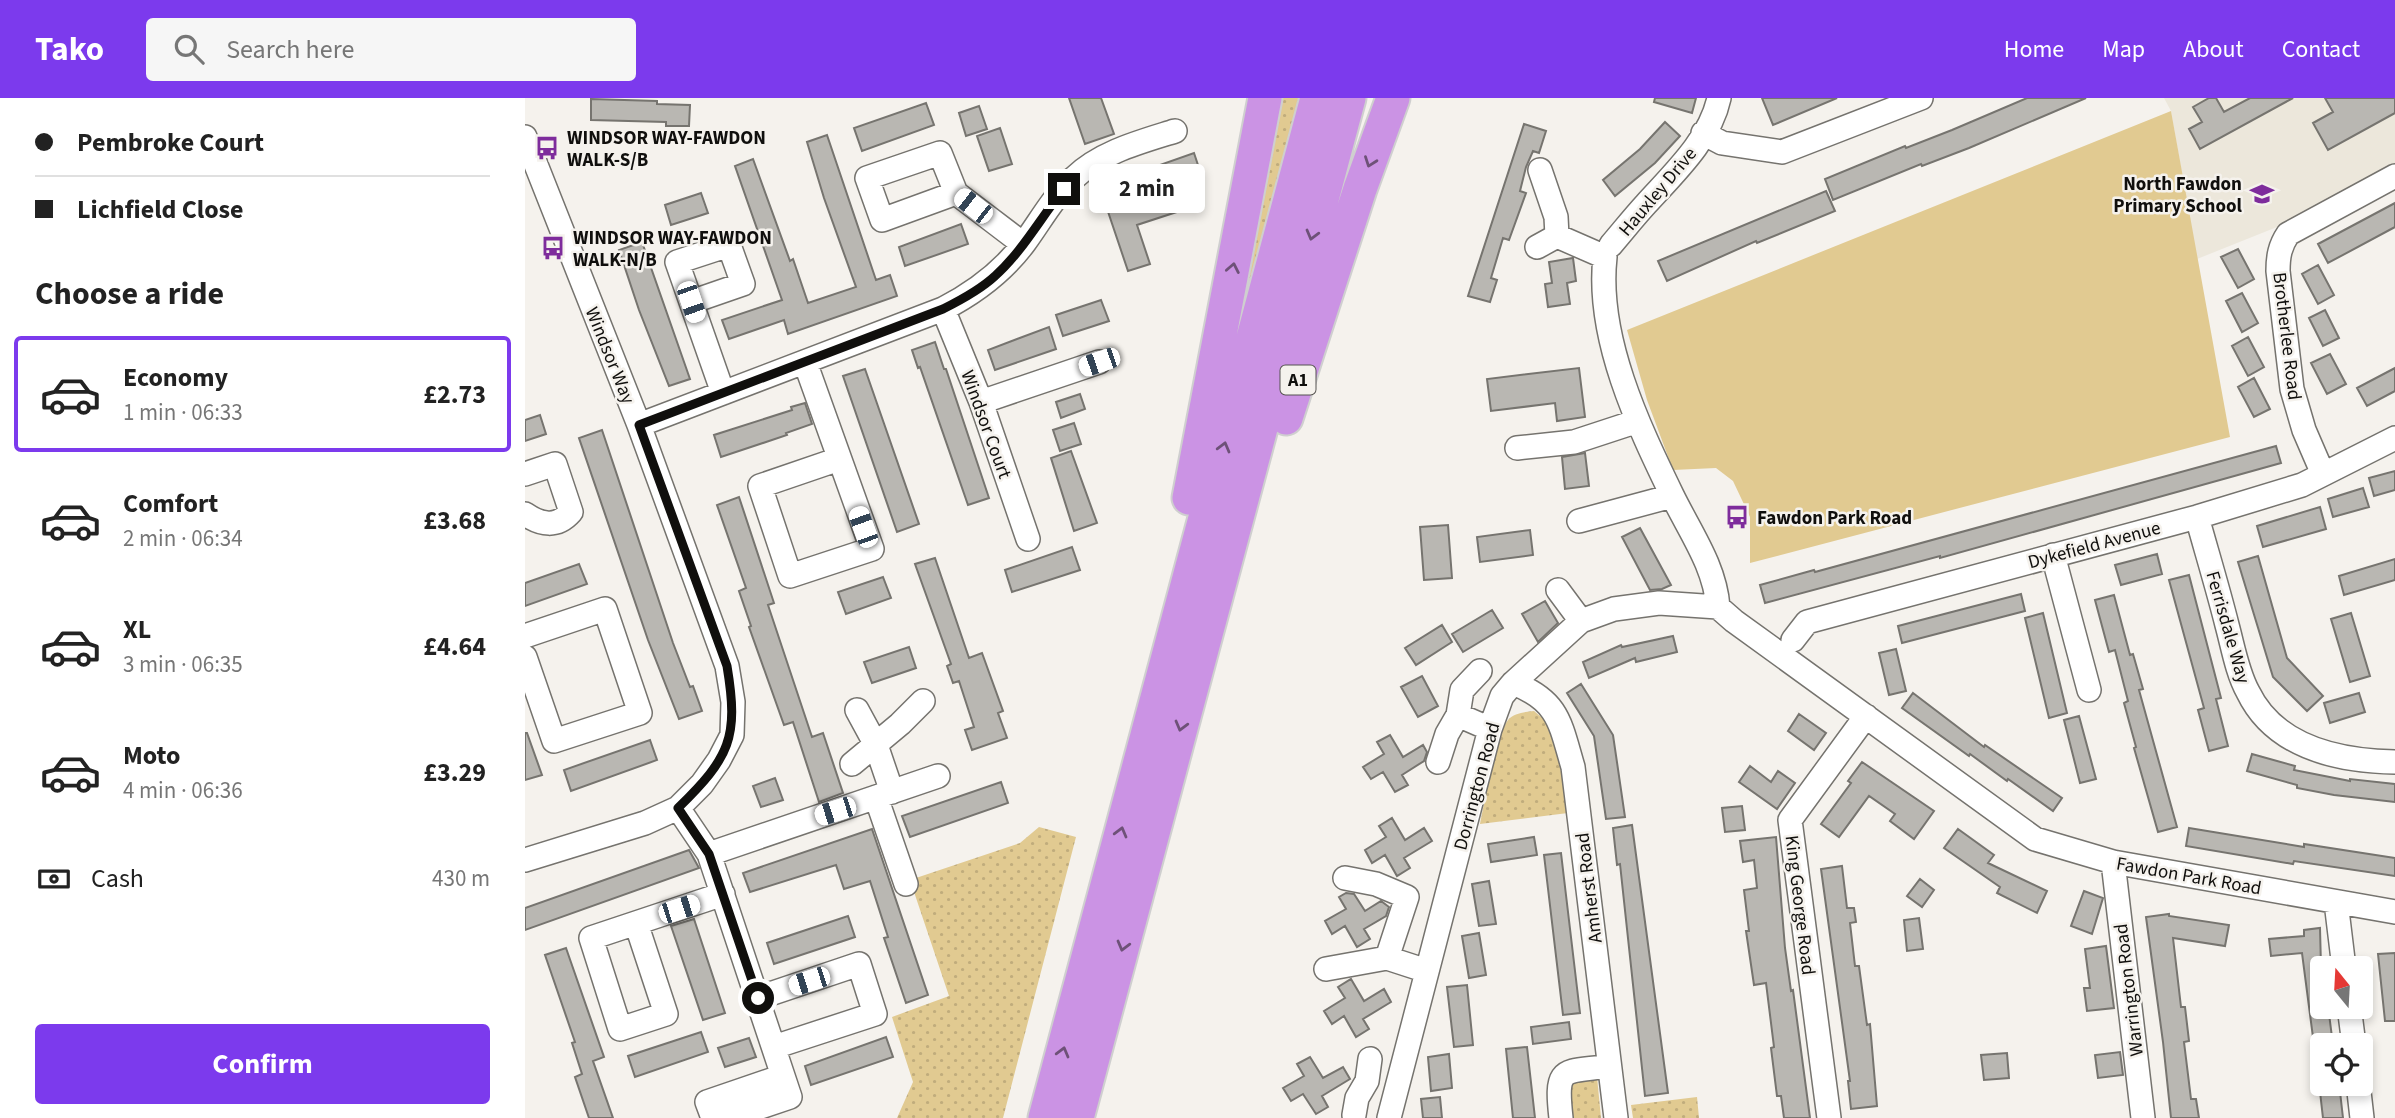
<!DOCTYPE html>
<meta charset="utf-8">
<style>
:root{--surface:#fff;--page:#f6f6f6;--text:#222;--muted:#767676;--line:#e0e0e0;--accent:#7c3aed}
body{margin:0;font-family:"Source Sans 3",sans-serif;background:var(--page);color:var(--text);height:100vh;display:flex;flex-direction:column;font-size:26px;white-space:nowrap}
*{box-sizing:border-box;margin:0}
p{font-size:23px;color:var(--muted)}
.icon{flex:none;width:38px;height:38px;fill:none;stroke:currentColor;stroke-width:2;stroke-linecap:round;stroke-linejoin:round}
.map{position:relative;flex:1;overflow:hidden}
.sheet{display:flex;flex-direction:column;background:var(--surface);width:525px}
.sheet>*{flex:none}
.hud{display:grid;align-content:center;height:154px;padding:0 35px;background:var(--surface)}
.needle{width:46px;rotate:342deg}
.controls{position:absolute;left:1785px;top:858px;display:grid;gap:14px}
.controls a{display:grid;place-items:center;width:63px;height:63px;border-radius:7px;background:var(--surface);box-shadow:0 4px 10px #0003;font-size:35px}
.end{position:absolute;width:32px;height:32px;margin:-16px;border:9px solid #100f0d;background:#fff;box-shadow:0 0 0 4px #fff}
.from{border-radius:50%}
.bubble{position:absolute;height:49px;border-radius:7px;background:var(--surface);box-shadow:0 4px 10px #0003;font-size:23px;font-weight:700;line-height:49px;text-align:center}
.car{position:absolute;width:21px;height:42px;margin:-21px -10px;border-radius:9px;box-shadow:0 0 5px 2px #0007;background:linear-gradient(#fff 24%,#345 0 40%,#fff 0 76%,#345 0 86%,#fff 0)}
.hud b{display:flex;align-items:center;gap:24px;height:66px;font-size:26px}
.hud b+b{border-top:2px solid var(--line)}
.hud i{width:18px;height:18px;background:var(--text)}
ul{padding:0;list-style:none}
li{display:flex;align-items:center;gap:21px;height:116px;margin:0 14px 10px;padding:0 21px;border:4px solid transparent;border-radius:7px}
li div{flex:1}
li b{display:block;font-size:26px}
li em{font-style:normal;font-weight:700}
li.current{border-color:var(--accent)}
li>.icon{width:63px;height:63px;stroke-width:1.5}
h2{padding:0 35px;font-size:32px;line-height:84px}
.pay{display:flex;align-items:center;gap:18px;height:77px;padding:0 35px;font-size:26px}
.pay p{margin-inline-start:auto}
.primary-button{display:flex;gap:14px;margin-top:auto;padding:14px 35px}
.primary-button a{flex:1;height:80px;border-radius:7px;background:var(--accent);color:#fff;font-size:28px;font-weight:700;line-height:80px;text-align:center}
header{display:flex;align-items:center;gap:42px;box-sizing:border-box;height:98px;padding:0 35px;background:var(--accent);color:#fff}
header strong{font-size:33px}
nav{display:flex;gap:38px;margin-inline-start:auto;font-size:24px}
.search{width:490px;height:63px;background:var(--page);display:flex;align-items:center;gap:18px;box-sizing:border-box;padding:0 24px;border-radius:7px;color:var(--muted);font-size:26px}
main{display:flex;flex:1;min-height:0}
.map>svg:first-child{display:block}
.built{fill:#ece7db}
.grass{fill:url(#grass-dots)}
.park{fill:#e1ca91}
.building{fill:#b9b7b2;stroke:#76746f;stroke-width:2}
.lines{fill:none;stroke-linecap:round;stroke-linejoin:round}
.minor-casing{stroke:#75736e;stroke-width:26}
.highway-casing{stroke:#cfcfcf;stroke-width:37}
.minor{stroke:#fff;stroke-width:23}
.highway{stroke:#cb93e4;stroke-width:33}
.oneway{stroke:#6e5178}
.route{stroke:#100f0d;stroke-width:9}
.labels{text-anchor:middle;stroke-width:5;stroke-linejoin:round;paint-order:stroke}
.shield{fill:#f5f2ed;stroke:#555350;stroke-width:2}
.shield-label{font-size:18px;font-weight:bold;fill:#100f0d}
.poi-label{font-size:19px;font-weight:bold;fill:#100f0d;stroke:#f5f2ed;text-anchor:start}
.street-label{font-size:19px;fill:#100f0d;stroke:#f5f2ed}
</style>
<header>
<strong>Tako</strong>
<div class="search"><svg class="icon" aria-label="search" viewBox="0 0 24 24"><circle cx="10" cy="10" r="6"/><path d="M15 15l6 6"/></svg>Search here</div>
<nav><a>Home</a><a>Map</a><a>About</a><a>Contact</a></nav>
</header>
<main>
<section class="sheet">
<div class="hud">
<b><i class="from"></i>Pembroke Court</b>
<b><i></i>Lichfield Close</b>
</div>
<h2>Choose a ride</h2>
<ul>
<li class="current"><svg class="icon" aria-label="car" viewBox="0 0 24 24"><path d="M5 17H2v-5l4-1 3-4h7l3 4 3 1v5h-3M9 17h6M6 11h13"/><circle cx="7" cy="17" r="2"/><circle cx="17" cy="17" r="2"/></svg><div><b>Economy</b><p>1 min · 06:33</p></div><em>£2.73</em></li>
<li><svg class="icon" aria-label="car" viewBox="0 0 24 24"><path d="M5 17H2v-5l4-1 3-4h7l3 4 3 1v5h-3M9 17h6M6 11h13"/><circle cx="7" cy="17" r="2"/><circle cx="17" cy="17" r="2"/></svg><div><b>Comfort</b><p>2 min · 06:34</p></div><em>£3.68</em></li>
<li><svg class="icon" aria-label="car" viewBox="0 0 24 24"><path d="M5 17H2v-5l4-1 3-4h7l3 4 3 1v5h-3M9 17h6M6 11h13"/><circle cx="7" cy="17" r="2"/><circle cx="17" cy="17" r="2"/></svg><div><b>XL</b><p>3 min · 06:35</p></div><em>£4.64</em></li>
<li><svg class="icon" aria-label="car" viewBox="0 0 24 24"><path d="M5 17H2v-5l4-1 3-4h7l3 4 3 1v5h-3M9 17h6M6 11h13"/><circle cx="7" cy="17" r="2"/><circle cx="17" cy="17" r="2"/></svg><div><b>Moto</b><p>4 min · 06:36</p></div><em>£3.29</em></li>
</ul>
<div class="pay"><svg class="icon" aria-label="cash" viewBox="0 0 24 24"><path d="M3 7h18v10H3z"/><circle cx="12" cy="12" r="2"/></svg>Cash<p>430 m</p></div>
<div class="primary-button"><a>Confirm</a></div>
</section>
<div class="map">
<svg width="1870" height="1020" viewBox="0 0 1870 1020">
<defs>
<pattern id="grass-dots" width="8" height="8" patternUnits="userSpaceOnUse" patternTransform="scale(1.75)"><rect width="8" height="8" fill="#e1ca91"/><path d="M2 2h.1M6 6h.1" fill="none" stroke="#c0ac7c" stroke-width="1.8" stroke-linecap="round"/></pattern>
</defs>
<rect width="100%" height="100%" fill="#f5f2ed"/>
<path class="built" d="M1639,0h231v65l-113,62 -85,34 -26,-148z"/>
<path class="grass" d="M751,0h23l-32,124 -29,99z
M1009,613l12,10 11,28 11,64 -88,11c5,-23 15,-87 28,-104 6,-7 17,-8 26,-9z
M514,729l37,10 -73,281h-106l16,-36 -21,-65 57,-21 -39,-116 110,-37z
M1072,979l4,41h-31l-4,-37z
M1172,999l2,21h-66l-2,-13z"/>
<path class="park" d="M1646,13l59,326 -480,126v-46l-17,-36 -17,-13 -43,2 -26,-70 -20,-70z"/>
<path class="building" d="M544,0h32l13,36 -29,10z
M1130,0h41l-4,15 -38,-11z
M1237,0h75l-64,27z
M1502,0h59l-117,50 -47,18 -1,-2 -88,36 -8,-21 80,-33 1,2 46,-18z
M1684,0h7l8,14 26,-14h43l-93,51 -11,-20 13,-7 -9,-15z
M1800,0h70v15l-67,37 -15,-27 20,-11z
M66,1l66,2v3l33,1 -1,21h-23v-4l-75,-2z
M401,5l8,22 -72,26 -8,-23z
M454,8l8,23 -21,7 -7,-23z
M1140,24l15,14 -25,27 -40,33 -12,-16 37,-31z
M999,26l22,7 -7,22 -6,-2 -7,16 -6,24 6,2 -17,47 -6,-2 -12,40 6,2 -7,22 -22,-6z
M475,30l12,36 -23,7 -12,-35z
M302,37l49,145 14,-5 7,21 -109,38 -4,-14 -55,19 -7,-19 60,-20 -47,-134 18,-7 37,102 3,-2 15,44 48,-16 -32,-89 -17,-56z
M669,55l5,15 -15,5 11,33 -58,19 13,39 -22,7 -31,-92 22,-7 13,39 34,-11 -12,-33z
M1301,93l9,20 -78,32 -1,-2 -89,40 -9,-20z
M176,95l7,20 -37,12 -6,-20z
M1870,105v24l-67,36 -10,-19z
M436,126l7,20 -63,22 -6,-19z
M117,144l48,137 -21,7 -30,-76 -20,-60z
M1713,151l16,30 -16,9 -17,-31z
M1048,160l3,23 -9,2 3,21 -22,3 -3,-23 7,-1 -3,-21z
M1793,167l16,30 -16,9 -16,-30z
M1717,195l16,30 -16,9 -16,-31z
M576,202l8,21 -46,15 -7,-21z
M1800,212l14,28 -16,8 -14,-28z
M524,229l7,22 -61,21 -7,-20z
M1723,239l16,30 -16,9 -16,-30z
M410,244l9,27h2l43,129 -21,7 -48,-138 -2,1 -6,-18z
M1805,256l16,30 -19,10 -16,-31z
M1054,270l6,49 -28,4 -2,-18 -64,8 -4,-32z
M1870,270v23l-28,15 -10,-18z
M340,271l54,155 -22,8 -54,-156z
M1729,280l16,31 -16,8 -16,-30z
M555,296l5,15 -24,9 -5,-16z
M280,305l7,21 -26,9 1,2 -66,22 -7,-22 78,-25 -1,-3z
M15,317l6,19 -21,7v-21z
M549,325l7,21 -21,7 -7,-21z
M77,332l71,213 17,44 3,-1 9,25 -23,8 -31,-79 -69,-202z
M1751,348l5,17 -341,95v-2l-175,47 -5,-18 54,-15 1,2z
M546,353l26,72 -23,8 -23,-73z
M1060,355l4,33 -24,3 -3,-32z
M1870,373v19l-21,6 -5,-18z
M1838,390l6,19 -36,10 -5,-18z
M214,399l35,106 -6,2 44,132 11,-4 20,60 -24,9 -26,-80 -9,3 -35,-98 2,-1 -12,-35 7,-3 -29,-83z
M1795,409l6,22 -63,18 -6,-21z
M923,427l4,53 -28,2 -4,-53z
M1115,430l31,57 -9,4 -12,1 -28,-53z
M1005,432l3,25 -53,7 -3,-25z
M547,449l8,23 -68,22 -7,-22z
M1632,456l5,20 -41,11 -6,-20z
M1733,458l29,102 36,38 -16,15 -34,-34 -35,-115z
M410,460l34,100 13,-5 21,58 -5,2 9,25 -35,12 -7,-20 9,-3 -15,-46 -6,2 -6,-17 4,-2 -36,-100z
M1870,461v21l-51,15 -5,-19z
M54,466l8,20 -62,22v-23z
M1664,477l32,123 -5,1 12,47 -19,5 -11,-41 6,-2 -35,-128z
M358,479l8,21 -45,16 -8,-22z
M1496,496l4,17 -123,32 -4,-17z
M1589,497l16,60 3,-1 10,35 -4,1 38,137 -19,5 -24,-84 2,-1 -12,-44 4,-2 -13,-51 -6,2 -14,-52z
M1020,503l13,22 -20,19 -16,-28z
M967,512l11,18 -40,24 -11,-18z
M1518,515l24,100 -18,5 -24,-100z
M1826,515l19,63 -20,6 -19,-63z
M917,527l10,17 -36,23 -11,-17z
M1148,538l4,16 -41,10 -1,-4 -46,20 -6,-16 38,-17 1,2z
M384,549l7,21 -44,15 -8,-21z
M1371,551l10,42 -17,4 -10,-42z
M897,578l16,30 -20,11 -17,-30z
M1056,586l32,51 12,82 -19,2 -12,-83 -27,-43z
M1388,595l71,54 1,-2 77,53 -9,13 -45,-32 -1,2 -37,-27 -1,2 -67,-48z
M1834,595l6,19 -35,11 -6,-20z
M1274,616l27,19 -12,17 -26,-19z
M1554,618l17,63 -16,4 -16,-63z
M0,635h2l15,42 -17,5z
M865,637l13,22 20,-12 4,7 -3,9 -22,14 6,10 -13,7 -12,-20 -12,7 -8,-12 21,-13 -7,-12z
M125,642l7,20 -86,31 -7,-21z
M1727,656l43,12 -1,4 56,11v-2l45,5v18l-61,-7 -37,-7v-3l-50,-14z
M1337,664l72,49 -20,28 -24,-18 5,-7 -26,-18 -30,41 -18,-13 30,-41 -3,-2z
M1225,668l21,16 7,-11 17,12 -18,26 -38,-27z
M250,680l8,22 -22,7 -8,-21z
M476,684l7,21 -98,34 -8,-21z
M1217,708l3,24 -20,2 -3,-24z
M867,720l13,22 19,-12 8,13 -28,17 6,10 -13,8 -12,-21 -13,8 -7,-13 21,-13 -7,-11z
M1107,727l36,268 -23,3 -25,-232 -3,1 -4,-37z
M1664,730l115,19v-3l91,14v18l-101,-15 -1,3 -107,-18z
M347,731l56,166 -22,8 -22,-65 4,-1 -18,-56 -26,8 -8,-24 -86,27 -7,-19z
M1433,731l36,26 -6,8 59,28 -10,22 -40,-20 3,-6 -56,-39z
M1009,739l3,18 -46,7 -3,-18z
M1251,739l9,111 6,43 2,-1 17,128h-26l-3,-22h-4l-6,-48 3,-1 -8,-64 -12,2 -8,-54h3l-5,-41 13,-2 -3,-28 -11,2 -3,-21z
M164,752l10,18 -174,62v-22z
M1036,755l19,160 -17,2 -19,-160z
M1317,768l5,42h7l2,14 -6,1 5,43h4l8,59 3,-1 7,82 -26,3 -3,-28h2l-29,-212z
M1395,781l14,11 -12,17 -15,-11z
M964,783l7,43 -17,2 -7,-42z
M1559,793l19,7 -11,36 -21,-8z
M821,795l8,1 11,17 16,-10 8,6 -3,9 -22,13 6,10 -13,8 -12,-21 -13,8 -7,-13 21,-12 -7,-12z
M1644,816v2l60,9 -4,21 -52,-8 8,69h4l4,34 -5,1 7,57h5l3,19h-28l-8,-76 -17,-125z
M323,818l7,21 -81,27 -7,-21z
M1394,820l4,31 -16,2 -3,-31z
M169,821l31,94 -22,7 -32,-94z
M1795,830l2,78h6l5,39h-19l-12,-92 -31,3 -2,-17 35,-3v-6z
M954,835l7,42 -17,3 -7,-42z
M1581,848l8,62 -27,3 -3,-23h6l-5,-39z
M41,850l38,109 -11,4 20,57h-24l-14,-41 7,-3 -10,-31 3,-1 -30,-87z
M1870,855v68h-10l-7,-67z
M826,881l13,22 20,-12 7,13 -28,17 6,10 -13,8 -12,-21 -12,8 -8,-13 21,-13 -7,-11z
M942,887l6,60 -19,2 -7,-60z
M1044,924l2,17 -38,5 -2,-17z
M176,934l7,20 -73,25 -7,-21z
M361,939l7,20 -82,28 -6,-19z
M224,940l7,19 -31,10 -7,-19z
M1002,949l8,71h-22l-7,-69z
M1595,954l3,23 -25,3 -3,-23z
M1482,955l2,25 -25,2 -3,-25z
M924,956l3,34 -21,3 -3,-34z
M785,959l13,21 20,-11 7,12 -28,17 6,11 -12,7 -13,-20 -12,7 -8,-13 21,-12 -7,-12z
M1794,985h20l4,35h-20z
M915,999l2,21h-19l-2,-19z"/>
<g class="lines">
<g class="minor-casing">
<path id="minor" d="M1178,35l19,10 60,9 139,-54
M0,39l114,288 88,241 6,36 -1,33 -13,25 -17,24 -24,24 -33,15 -120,37
M431,95l-16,-40 -73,25 15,42 74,-27 67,51
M1032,138l48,21c-9,80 33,168 67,238 18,37 43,71 46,112l16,14 301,218 78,23 282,50
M1086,147c12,-14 23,-28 35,-41 28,-31 64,-64 73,-106
M1012,149l20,-11 -1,-19 -16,-47
M166,204l52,-18 -14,-39 -52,17 46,131
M418,211l38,93 47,137
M280,264l67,187 -82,27 -30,-90 79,-27
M456,304l118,-40
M114,327l304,-116c33,-17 60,-37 82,-67 16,-22 29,-46 49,-64 27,-26 66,-36 101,-47
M992,350l57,-6 64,-21
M0,376l30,-10 16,48c-14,16 -30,13 -46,2
M1798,376l-19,-44 -12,-41 -14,-118c0,-15 2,-25 10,-37l107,-58
M1672,419c10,36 21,72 30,108 6,22 10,47 21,67 27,56 90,69 147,70
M1054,423l93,-25
M1528,457l36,135
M1033,492l23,31
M0,538l80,-27 35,104 -86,28 -29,-84
M1268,542l14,-18 390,-105 105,-32 93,-47
M988,585c46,18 47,40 60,84l43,351
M332,612l19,35 16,47
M933,617l4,-25 18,-19
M913,664l9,-28 11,-19 32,14
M327,666l48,-40 23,-23
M351,699l30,87
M153,710l31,46 81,243 -62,21
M184,756l229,-78
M1588,764l30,256
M820,780l31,6 31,13 -20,61
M1811,804l8,66
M111,825l30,91 -46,15 -29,-91 132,-44
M801,871l61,-11 40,13
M233,900l101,-34 16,50 -101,33
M1824,908l5,39
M1833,985l4,35
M829,1017l3,-17 10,-17 3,-22
M188,1020l-6,-16 76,-26
M864,1020l101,-389 12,-33 11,-13 68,-62 33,-12 45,-6 59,4
M1036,1020c-6,-54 2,-45 48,-52
M1304,1020l-39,-298 76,-104"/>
</g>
<g class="highway-casing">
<path id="highway" d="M761,320l74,-229 33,-91
M664,400l76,-400
M520,1020l272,-1020
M552,1020l272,-1020"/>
</g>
<use href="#minor" class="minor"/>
<use href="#highway" class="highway"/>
</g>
<defs><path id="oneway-chevron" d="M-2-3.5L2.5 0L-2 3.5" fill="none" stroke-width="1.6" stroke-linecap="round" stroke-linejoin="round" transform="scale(1.75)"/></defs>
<g class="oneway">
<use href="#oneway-chevron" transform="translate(845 64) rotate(110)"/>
<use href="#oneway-chevron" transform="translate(787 137) rotate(105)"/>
<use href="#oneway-chevron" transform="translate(708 170) rotate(-79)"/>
<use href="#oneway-chevron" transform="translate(699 349) rotate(-75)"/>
<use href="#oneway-chevron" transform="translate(656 628) rotate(105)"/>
<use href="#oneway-chevron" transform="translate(596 734) rotate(-75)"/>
<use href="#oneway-chevron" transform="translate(598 848) rotate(105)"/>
<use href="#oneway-chevron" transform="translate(538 954) rotate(-75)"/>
</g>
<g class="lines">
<path class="route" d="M233,900l-49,-144 -31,-46c52,-51 61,-70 49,-142l-88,-241 304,-116c18,-9 37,-19 52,-33 27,-24 46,-59 69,-87"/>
</g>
<defs>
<g id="bus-bare" transform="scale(1.89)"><path d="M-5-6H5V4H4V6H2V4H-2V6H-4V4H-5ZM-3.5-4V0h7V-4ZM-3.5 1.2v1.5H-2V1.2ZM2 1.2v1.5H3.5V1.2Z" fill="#7e2c9c" stroke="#f5f2ed" stroke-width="2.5" paint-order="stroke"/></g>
<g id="school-bare" transform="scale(1.89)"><path d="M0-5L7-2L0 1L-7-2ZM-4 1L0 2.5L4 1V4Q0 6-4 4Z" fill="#7e2c9c" stroke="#f5f2ed" stroke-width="2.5" paint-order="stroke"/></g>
</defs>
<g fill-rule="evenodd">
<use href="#bus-bare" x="22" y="50"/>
<use href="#school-bare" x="1737" y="96"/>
<use href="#bus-bare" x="28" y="150"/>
<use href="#bus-bare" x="1212" y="419"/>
</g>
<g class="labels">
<rect class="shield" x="755.5" y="267.5" width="35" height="29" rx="5"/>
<g class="shield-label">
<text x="773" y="288">A1</text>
</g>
<g class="poi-label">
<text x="42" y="46">WINDSOR WAY-FAWDON<tspan x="42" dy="22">WALK-S/B</tspan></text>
<text x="1717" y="92" text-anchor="end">North Fawdon<tspan x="1717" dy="22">Primary School</tspan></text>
<text x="48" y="146">WINDSOR WAY-FAWDON<tspan x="48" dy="22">WALK-N/B</tspan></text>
<text x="1232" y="426">Fawdon Park Road</text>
</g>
<g class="street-label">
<text transform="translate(1132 93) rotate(-50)" y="7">Hauxley Drive</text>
<text transform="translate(1763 238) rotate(83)" y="7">Brotherlee Road</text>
<text transform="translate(86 257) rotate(68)" y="7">Windsor Way</text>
<text transform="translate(462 326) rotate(70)" y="7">Windsor Court</text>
<text transform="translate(1569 446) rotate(-15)" y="7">Dykefield Avenue</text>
<text transform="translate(1704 529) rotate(74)" y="7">Ferrisdale Way</text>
<text transform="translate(951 688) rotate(-75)" y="7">Dorrington Road</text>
<text transform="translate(1664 777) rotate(10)" y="7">Fawdon Park Road</text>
<text transform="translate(1063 790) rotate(-97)" y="7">Amherst Road</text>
<text transform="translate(1276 807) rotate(83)" y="7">King George Road</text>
<text transform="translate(1603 892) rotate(-97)" y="7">Warrington Road</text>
</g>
</g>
</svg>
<div class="controls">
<a><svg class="needle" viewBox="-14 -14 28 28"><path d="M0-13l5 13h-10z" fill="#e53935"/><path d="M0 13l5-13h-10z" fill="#767676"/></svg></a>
<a><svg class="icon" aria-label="locate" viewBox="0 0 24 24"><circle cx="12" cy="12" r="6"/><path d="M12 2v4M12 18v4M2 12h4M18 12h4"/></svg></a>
</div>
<i class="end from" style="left:233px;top:900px"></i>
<i class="end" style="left:539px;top:91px"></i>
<div class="bubble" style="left:564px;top:66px;width:116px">2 min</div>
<i class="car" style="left:448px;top:108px;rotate:308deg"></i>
<i class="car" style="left:166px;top:204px;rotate:161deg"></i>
<i class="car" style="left:574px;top:264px;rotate:251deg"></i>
<i class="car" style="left:338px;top:429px;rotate:340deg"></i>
<i class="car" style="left:310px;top:713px;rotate:252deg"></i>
<i class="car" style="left:154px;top:811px;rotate:72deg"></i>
<i class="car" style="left:284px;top:883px;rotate:252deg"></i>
</div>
</main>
